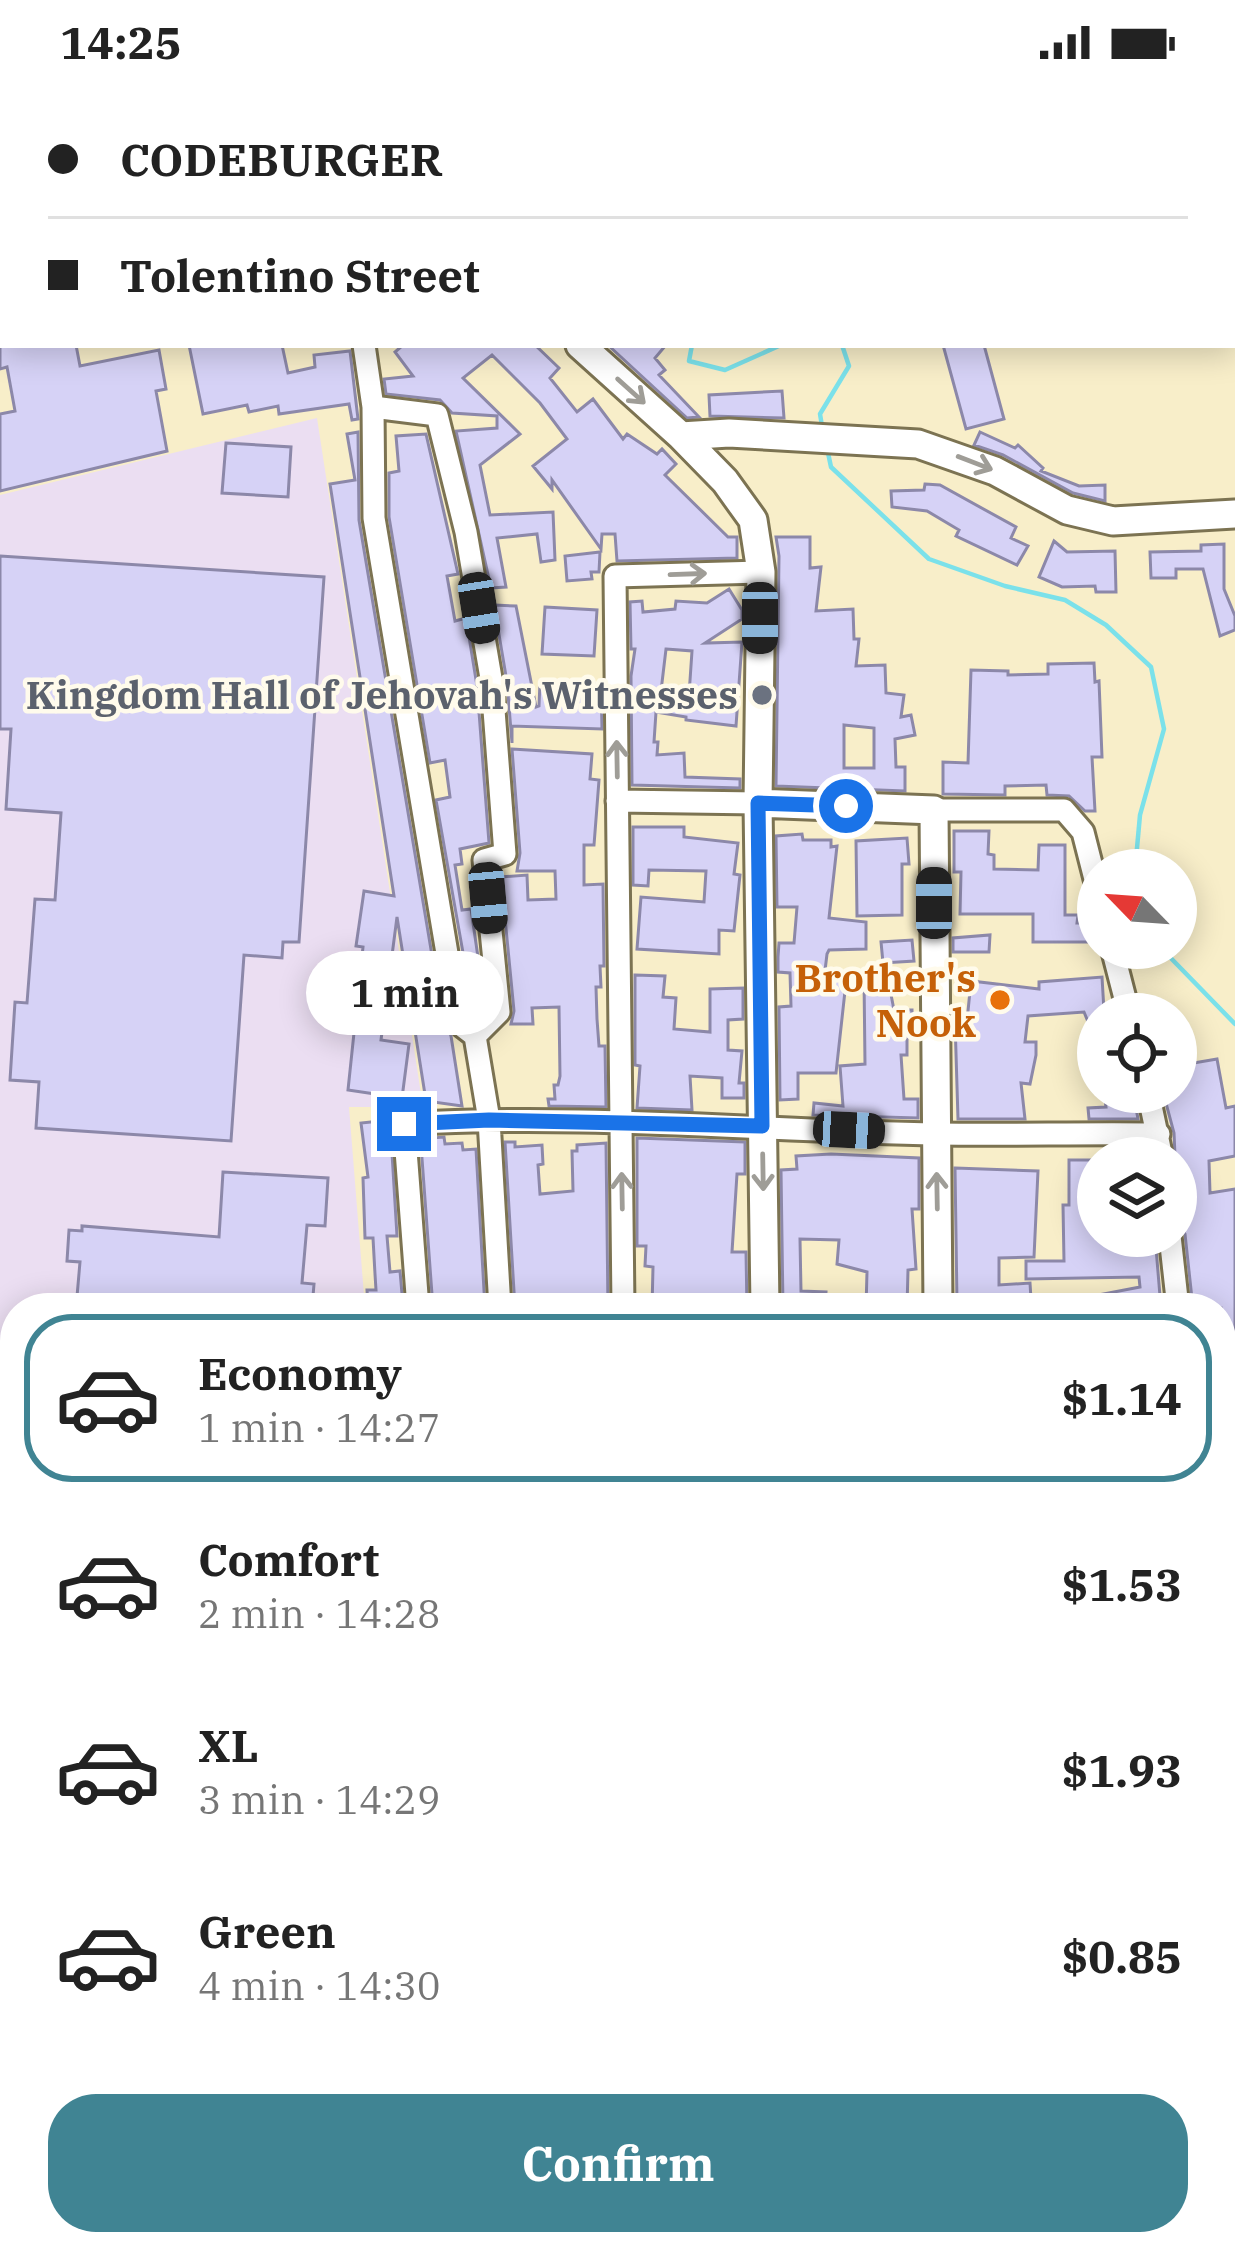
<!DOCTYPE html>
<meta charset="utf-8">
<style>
:root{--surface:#fff;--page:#f6f6f6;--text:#222;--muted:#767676;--line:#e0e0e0;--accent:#408493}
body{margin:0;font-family:"IBM Plex Serif",serif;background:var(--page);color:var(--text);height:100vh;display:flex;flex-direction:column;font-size:45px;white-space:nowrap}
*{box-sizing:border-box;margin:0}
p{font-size:39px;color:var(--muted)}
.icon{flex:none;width:66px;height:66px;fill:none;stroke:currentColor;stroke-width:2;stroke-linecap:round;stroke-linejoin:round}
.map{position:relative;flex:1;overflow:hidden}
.sheet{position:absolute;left:0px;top:1209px;width:1236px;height:963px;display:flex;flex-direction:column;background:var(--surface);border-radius:48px 48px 0 0;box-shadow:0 6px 30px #0003}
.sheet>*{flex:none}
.guide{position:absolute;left:0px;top:0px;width:1236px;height:264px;box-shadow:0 6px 30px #0003;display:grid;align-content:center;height:264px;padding:0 48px;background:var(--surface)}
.needle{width:78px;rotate:295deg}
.tools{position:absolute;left:1077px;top:765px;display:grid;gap:24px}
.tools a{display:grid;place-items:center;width:120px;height:120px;border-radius:50%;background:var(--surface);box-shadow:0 6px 30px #0003;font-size:60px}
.end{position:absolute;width:54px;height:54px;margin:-27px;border:15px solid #1a73e8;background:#fff;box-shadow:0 0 0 6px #fff}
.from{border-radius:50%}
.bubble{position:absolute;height:84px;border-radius:42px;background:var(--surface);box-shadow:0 6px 30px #0003;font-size:39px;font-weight:700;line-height:84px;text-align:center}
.car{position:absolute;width:36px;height:72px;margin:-36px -18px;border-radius:15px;box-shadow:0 0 9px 3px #0007;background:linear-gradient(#222 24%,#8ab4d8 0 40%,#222 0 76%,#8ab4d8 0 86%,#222 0)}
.guide b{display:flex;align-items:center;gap:42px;height:114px;font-size:45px}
.guide b+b{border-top:3px solid var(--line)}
.guide i{width:30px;height:30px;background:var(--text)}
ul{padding:21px 0 0;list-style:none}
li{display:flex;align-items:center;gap:36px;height:168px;margin:0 24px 18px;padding:0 24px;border:6px solid transparent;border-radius:48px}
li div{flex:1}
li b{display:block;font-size:45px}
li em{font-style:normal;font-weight:700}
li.selected{border-color:var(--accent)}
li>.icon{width:108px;height:108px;stroke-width:1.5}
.primary-button{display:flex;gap:24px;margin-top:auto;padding:24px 48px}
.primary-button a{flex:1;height:138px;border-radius:48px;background:var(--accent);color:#fff;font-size:48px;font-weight:700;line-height:138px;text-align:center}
.status{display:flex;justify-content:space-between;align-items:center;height:84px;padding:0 60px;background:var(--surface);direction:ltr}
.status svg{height:33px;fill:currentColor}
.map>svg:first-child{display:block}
.commercial{fill:#f7ddd6}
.industrial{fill:#ebdef2}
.built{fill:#ede1b4}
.green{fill:#dde4a2}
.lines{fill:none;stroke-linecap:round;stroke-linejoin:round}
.stream{stroke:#7be1ea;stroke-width:4.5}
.building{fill:#d6d2f6;stroke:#8c88a9;stroke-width:3;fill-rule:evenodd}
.minor-casing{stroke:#7c7352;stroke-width:27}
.major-casing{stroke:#7c7352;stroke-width:33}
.minor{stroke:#fff;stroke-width:21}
.major{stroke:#fff;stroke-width:27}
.oneway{stroke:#9f9d97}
.route{stroke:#1a73e8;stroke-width:15}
.worship-dot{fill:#6b7280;stroke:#fffbec;stroke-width:4.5}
.food-dot{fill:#e8710a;stroke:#fffbec;stroke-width:4.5}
.labels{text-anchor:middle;stroke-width:9;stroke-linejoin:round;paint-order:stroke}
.worship-label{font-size:39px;font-weight:bold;fill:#5b616d;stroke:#fffbec;text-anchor:end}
.food-label{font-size:39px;font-weight:bold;fill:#c56008;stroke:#fffbec;text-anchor:end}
</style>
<div class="status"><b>14:25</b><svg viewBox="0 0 49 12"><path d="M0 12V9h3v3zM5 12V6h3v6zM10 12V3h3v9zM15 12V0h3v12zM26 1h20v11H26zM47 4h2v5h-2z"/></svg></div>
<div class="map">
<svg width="1235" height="2170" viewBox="0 0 1235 2170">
<rect width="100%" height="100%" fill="#f8eec9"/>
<path class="commercial" d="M0,1296h15v201l-15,-1z
M0,1697l15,1v400l-15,-1z"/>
<path class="industrial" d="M317,334l106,689h-74l16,201h-350v72h-15v-885z
M0,2097l15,1v59h12l-1,13h-26z"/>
<path class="built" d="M28,2157h317l1,13h-320z"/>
<path class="green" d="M0,1496l15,1v201l-15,-1z"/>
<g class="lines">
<path class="stream" d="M627,3v-3
M692,261l-3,16 36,9 56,-25
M822,342l-2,-12 29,-48 -7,-21
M827,364l4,19 98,92 76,27 60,14 41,25 45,42 13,62 -24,86 -5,55
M1161,864l74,76
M1221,1604l14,-5
M1221,1738l14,1
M1221,2021l14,-14
M1078,2170l1,-13"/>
</g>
<path class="building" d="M0,261h76l4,21 79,-16 7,39 -10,2 11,60 -167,40v-77l15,-3 -8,-44 -7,2z
M189,261h93l6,28 27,-6 -1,-12 36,-4 8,68 -6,1 -3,-16 -70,10 -1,-8 -29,6 -2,-7 -44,9z
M403,261h132l24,23 -9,10 27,34 16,-13 30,40 4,-5 30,20 5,-5 14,15 -11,11 63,62h9v21l-120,3 -2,-27h-13l-1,15 -49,-69v9l-19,-23 34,-27 -27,-36 -48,-48 -29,23 57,56 -40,31 10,50 63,-3 2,48 -14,2 -4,-28 -40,4 9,49 -15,1 -35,-157 41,-3v-12l-45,-3 -12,-13 -54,-6 -2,-15 29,-3 -18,-24z
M608,261h58l-11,13 10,12 -6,5 40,42 -12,1z
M943,261h41l20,74 -38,10z
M782,307l2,27 -74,-2 -1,-21z
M358,348l1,88 82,489 10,27 11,70 -36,-5 -29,-184 -16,123 28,4 -7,54 -54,-8 15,-143 -7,-1 8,-55 30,5 -64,-412 25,-4 -8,-46z
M980,348l35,16 3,-3 25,23 -2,3 38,15 26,-1v16l-32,-8 -70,-38 -29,-10z
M426,350l32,140 -11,2 8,45 11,-3 11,68 12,157 -29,6 2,15 -7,1 7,45 9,-1 9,62 3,35 -9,9 -38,-215 14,-3 -5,-37 -15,3 -41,-246v-44l10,-2 -3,-35z
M226,359l65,4 -3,50 -66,-4z
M925,400l15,1 76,42 -5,11 17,8 -11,19 -61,-29 3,-6 -32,-19 -35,-4 -1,-16 33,-1z
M776,453h34v31l11,-1 -5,44 37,-2 1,30h5l-3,27 29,-1 1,28 18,2 -3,22 10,-2 4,20 -20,4 1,28h9v24l-129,-5 3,-230zM844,641l30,3v40h-30z
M1054,457l13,11 48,-1 1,41h-20l-1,-6 -33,1 -23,-10z
M1224,460v45l11,27v14l-15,6 -17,-67h-27v9h-25l-1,-26 51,-1v-6z
M600,468l-1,20h-8l1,7 -25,2 -2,-25z
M0,472l324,21 -25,365h-16l-1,16 -38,-3 -13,186 -195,-13 3,-46 -29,-2 5,-78 12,1 8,-104 20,1 6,-87 -55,-4 5,-80h-11z
M729,505l13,21v9l-37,24 37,-1 -6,84 -50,-6v-3l-30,-5 -2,30h4l-1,13 27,-2 1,24 55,2v9l-108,-3 -1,-109 4,-27h-4l-1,-47 12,-1 1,11 32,-3 1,-8 31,2zM666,565l26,2 -3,44 -28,-4z
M494,521l22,1 20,101 3,-1 1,-24 61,2 1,45 -90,-3v17l-5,-61z
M545,523l52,3 -3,46 -52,-2z
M1094,579l1,19 4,-1 3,76h-10l3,54h-10l-16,-15 -22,-1 -1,-10 -41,1v9l-62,-1v-32l25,1 3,-93 37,1v4l40,-1v-10z
M512,665l80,5 -2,25 9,1 -5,65h-10v40l19,-1 1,82h-4l1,21h-5l1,32 2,27h6l1,61 -57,-1 -1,-7h7l-1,-14h4l2,-9 -1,-69 -27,1 1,16h-22l3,-13 -13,-134 26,-2 1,25 28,-1 -1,-28h-38l3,-18z
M633,743h51v10l54,6 -4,31 6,1 -6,56 -15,-1v24l-82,-5 4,-52 63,5 2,-31 -57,-1 -1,16 -15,-1z
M954,747h35l-1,23 6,1v14l44,1 1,-25h26v70h13l-1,8h17v19h-61v-28h-73l1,-42h-7z
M802,750l1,6h28v7l6,-1 -8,72 37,4v27l-37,1 -2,4 -3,25 22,3 -10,91h-38v26l-18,1 -1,-93 12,-1 -1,-33 -12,-1v-15l1,-14h15l3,-36h-20l-1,-71z
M907,754l2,26h-7v51l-45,1 -1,-75z
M990,851l-1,17h-36v-14z
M912,856l2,21 -31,2 -2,-21z
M887,890l7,36h18v17h-5v28h-6l3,44h14v19l-105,-3 1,-12 29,3 -3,-40 25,-2 -1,-86z
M635,891l30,1 -2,21 13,1 -2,31 36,3v-43l33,-1v31l-15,1v30l14,1 -3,32h5v15h-22v-20l-32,-2 2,34 -55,-2 3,-42 -5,-1z
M1102,893l2,34h-6v35l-14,-34 -56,4 -3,26h11v13l-6,29 -9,-1 4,36h-67l-3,-98h12l4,-40 68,8v-7z
M1217,975l9,49 9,-2v50l-26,5 1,32 25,-4v188h-14v-69h-28l-8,-74 -7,-10 -4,-91 -11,-41h13v-26z
M1104,1008h29l5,27h-49l-1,-11 18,-1z
M390,1036l7,116h-10l3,36 10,-1 3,34 -35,2 -1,-17h9l-1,-16 -2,-36h-8l-2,-60 5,-1 -7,-54z
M444,1053l1,7 17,-1 1,7 13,-1 9,159h-52l-12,-163 11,-1 -1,-6z
M637,1054l108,4v32h-8l-5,78h14l1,56 -71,-4v4h-24l1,-41 -8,-1 1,-20h-9z
M505,1058h10v5l27,-2 1,19 -5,1 2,29 33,-3 -1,-40h5v-6l29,-2 2,165h-93z
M831,1070l88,4v51h-7l4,60 -8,1 -1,38h-41l1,-36 -30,-8 2,-24 -39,-1 1,52 25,1 -1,16h-42l-2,-138 16,-1 -1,-13z
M1069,1076h27l2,76h57l6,72h-94v-7l73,-14 -1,-10 -113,2v-18h38l-1,-56h6z
M955,1084l83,3 -4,86 -35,1v27l31,-2 1,16 -74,4z
M223,1088l105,6 -3,48 -18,-1 -5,58 12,1 -2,24h-236l4,-46 -13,-1 2,-31 13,1v-5l137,11z
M1235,1369v133l-14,1v-133z
M0,1708l15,1v232l-15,-1z
M0,1986l15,1v106l-15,-1z"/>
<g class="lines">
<g class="minor-casing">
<path id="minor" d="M364,261l9,62 1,111 82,489 6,19 13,10 14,84 11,188
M373,323l64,8 29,117 26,152 13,170 -21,6 15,152 -24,24
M617,717l141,2
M934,726h130l19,22 15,59
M1112,864l17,66
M1148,1008l14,66
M1170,1152l8,72
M418,1224l-14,-184c178,-11 356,7 534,10 74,1 147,-1 221,0
M623,1224l-8,-732 146,-4
M355,2157l1,13
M429,2157v13
M510,2157v13
M634,2157v13
M1051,2157l1,13"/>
</g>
<g class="major-casing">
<path id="major" d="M301,0l3,3
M580,261l101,91 44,45 28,39 8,52 -3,231 7,505
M681,352l48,-3 189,11 77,27 72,39 46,11 122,-7
M758,719l176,7 4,498
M778,2157v13
M950,2157v13"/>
</g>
<use href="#minor" class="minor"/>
<use href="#major" class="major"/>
</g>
<defs><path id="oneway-shaft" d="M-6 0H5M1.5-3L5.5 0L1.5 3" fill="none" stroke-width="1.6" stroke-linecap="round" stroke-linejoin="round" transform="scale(3)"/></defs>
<g class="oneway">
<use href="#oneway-shaft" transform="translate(631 307) rotate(42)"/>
<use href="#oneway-shaft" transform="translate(975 379) rotate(21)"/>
<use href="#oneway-shaft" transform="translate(688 490) rotate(-2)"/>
<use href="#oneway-shaft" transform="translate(617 675) rotate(-91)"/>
<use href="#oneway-shaft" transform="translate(763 1088) rotate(89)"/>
<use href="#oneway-shaft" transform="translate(622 1107) rotate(-91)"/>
<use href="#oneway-shaft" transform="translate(937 1107) rotate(-91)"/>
</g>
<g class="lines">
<path class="route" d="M404,1040l85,-4 273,6 -4,-323 88,3"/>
</g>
<circle class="worship-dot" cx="762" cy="611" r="12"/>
<circle class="food-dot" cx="1000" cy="916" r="12"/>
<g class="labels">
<g class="worship-label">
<text x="738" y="625">Kingdom Hall of Jehovah's Witnesses</text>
</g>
<g class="food-label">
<text x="976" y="908">Brother's<tspan x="976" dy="45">Nook</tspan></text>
</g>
</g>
</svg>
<div class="tools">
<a><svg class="needle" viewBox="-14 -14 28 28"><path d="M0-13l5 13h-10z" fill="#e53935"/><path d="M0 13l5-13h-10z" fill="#767676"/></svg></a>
<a><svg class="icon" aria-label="locate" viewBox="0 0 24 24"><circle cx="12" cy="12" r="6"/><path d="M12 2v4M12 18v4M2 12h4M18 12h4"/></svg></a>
<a><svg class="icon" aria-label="layers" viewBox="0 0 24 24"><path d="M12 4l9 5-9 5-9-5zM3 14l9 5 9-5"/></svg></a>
</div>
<i class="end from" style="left:846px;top:722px"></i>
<i class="end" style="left:404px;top:1040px"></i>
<div class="bubble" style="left:306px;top:867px;width:198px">1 min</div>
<i class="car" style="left:479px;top:524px;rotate:171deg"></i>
<i class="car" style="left:760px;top:534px;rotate:180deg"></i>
<i class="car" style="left:488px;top:814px;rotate:175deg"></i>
<i class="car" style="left:934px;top:819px;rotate:0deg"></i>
<i class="car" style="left:849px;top:1046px;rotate:93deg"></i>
<div class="guide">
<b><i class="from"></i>CODEBURGER</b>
<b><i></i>Tolentino Street</b>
</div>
<section class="sheet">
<ul>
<li class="selected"><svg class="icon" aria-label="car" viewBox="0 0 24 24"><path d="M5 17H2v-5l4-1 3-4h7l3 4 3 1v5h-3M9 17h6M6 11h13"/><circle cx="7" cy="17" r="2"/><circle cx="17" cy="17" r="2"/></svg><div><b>Economy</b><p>1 min · 14:27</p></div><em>$1.14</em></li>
<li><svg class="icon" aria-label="car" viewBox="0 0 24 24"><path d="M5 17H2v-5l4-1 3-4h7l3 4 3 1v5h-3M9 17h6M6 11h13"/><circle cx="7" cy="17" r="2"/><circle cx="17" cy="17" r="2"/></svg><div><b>Comfort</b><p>2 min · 14:28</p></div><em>$1.53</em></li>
<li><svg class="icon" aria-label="car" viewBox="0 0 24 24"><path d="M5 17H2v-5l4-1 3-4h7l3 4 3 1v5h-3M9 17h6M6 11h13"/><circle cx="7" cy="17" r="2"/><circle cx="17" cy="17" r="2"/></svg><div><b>XL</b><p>3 min · 14:29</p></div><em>$1.93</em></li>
<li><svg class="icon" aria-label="car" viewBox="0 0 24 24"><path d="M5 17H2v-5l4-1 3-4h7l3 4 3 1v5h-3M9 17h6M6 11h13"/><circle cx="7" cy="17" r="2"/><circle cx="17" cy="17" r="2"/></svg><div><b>Green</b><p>4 min · 14:30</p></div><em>$0.85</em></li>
</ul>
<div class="primary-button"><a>Confirm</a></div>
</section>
</div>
